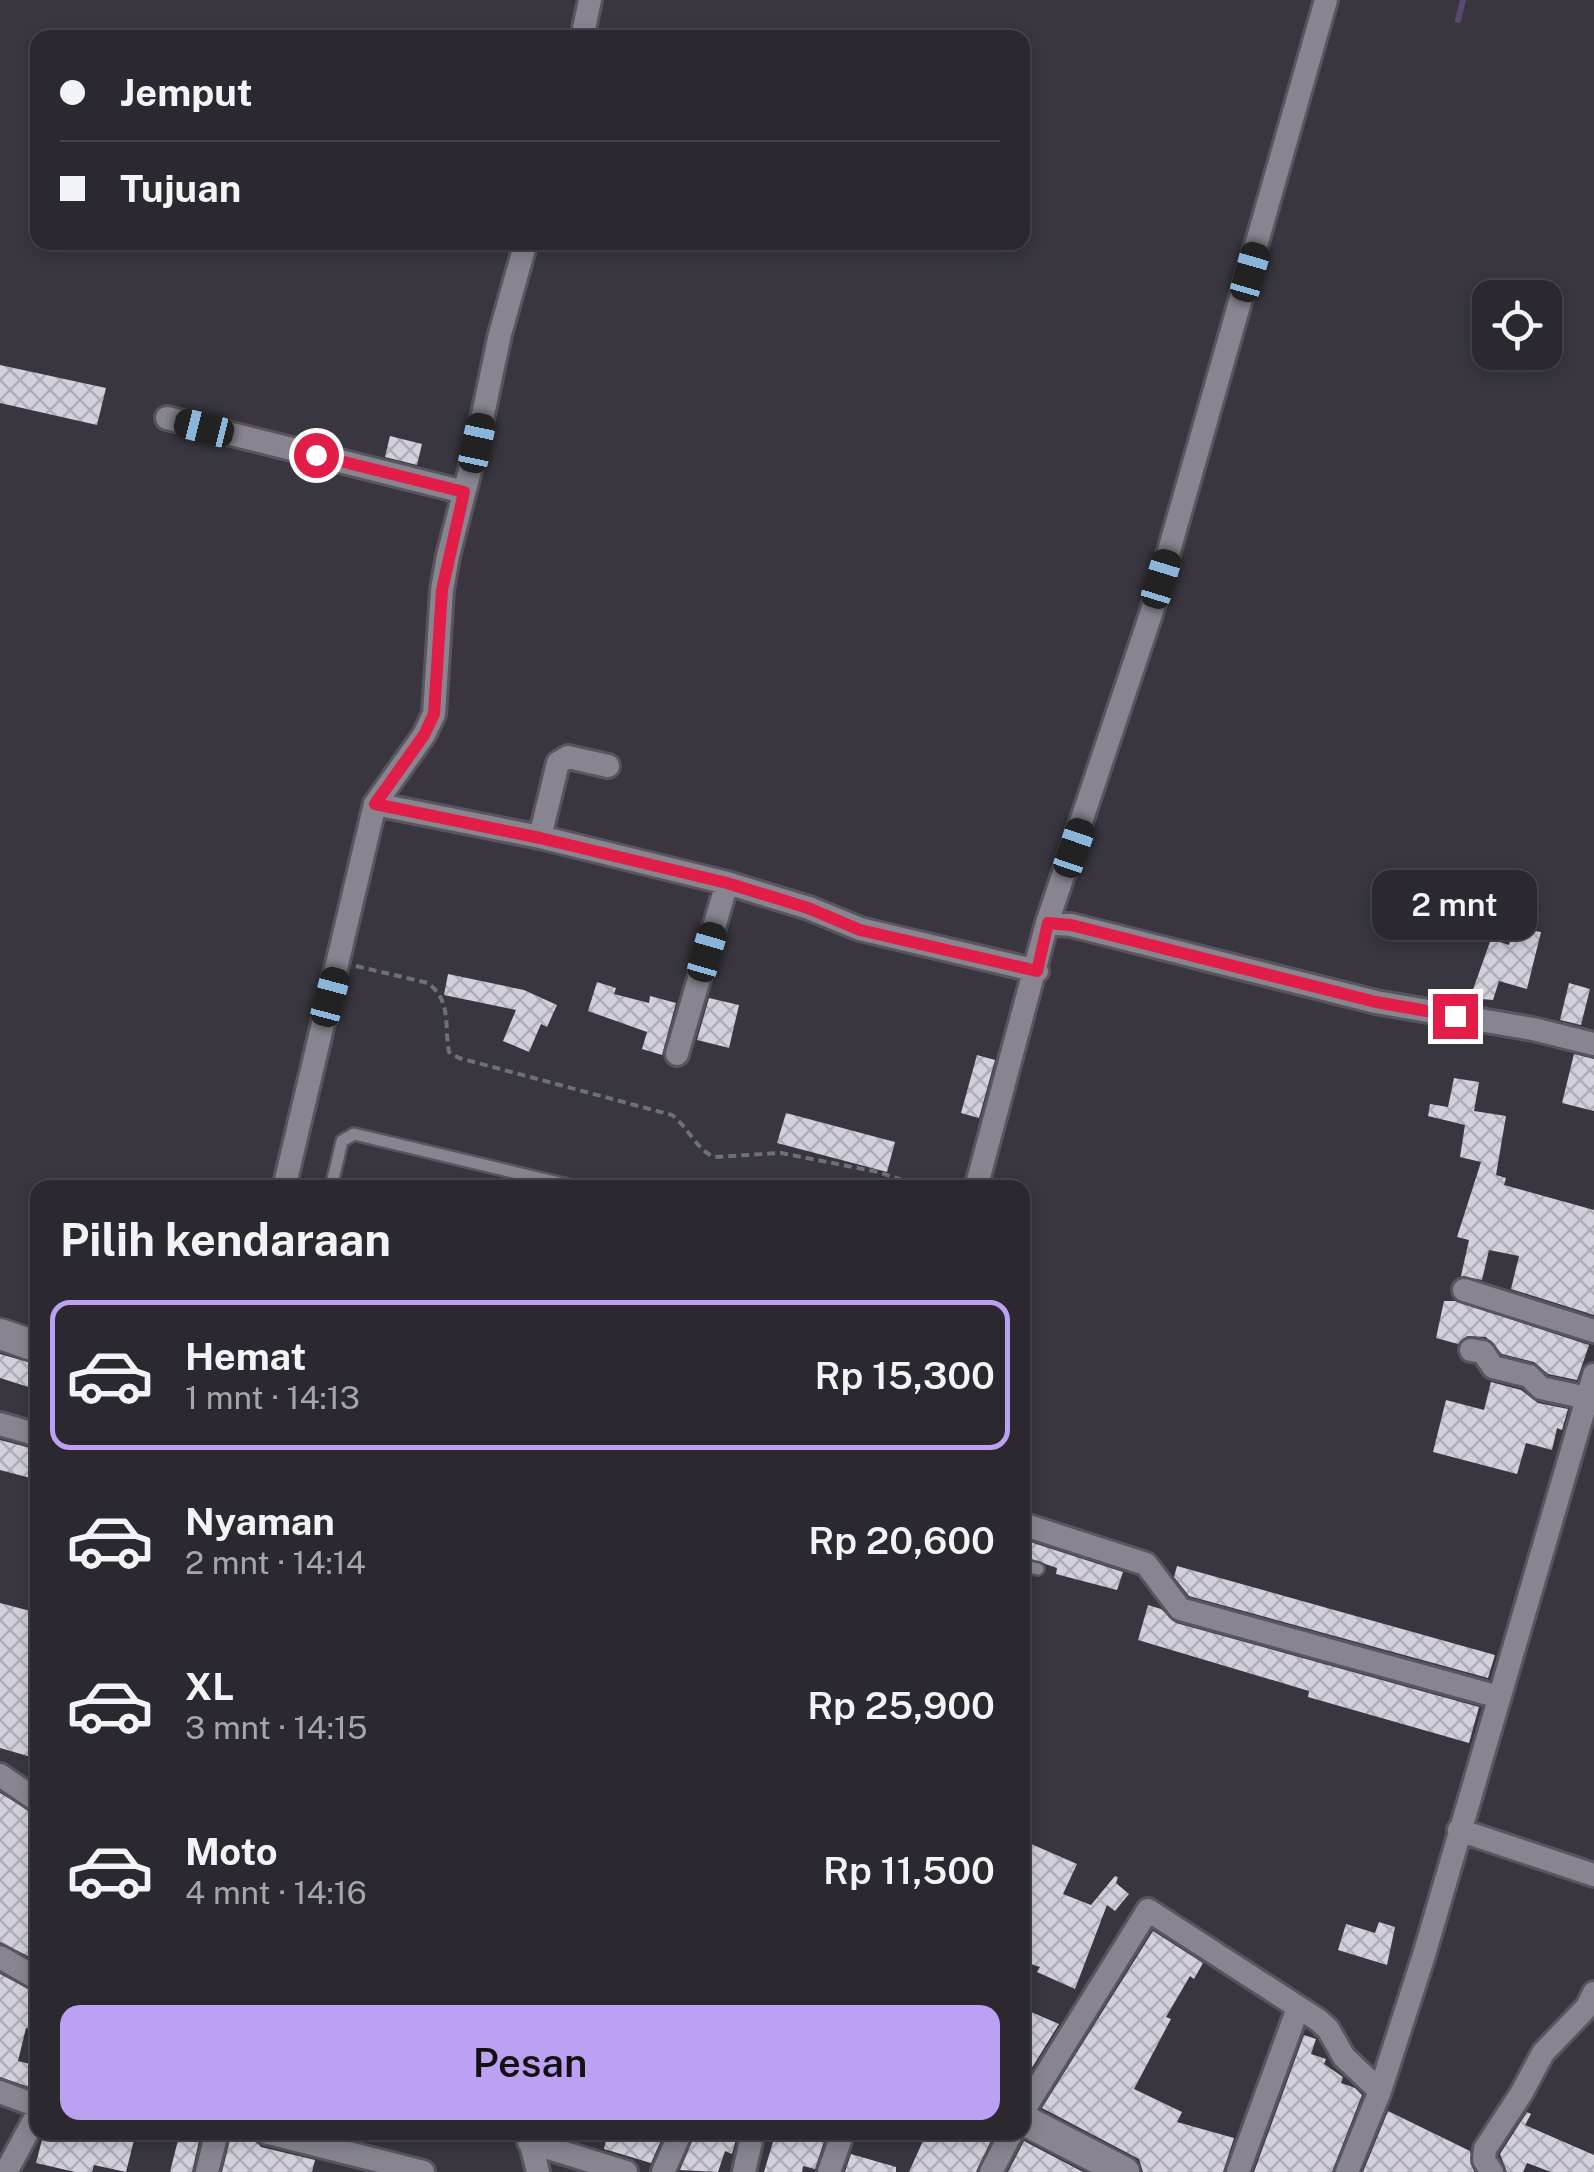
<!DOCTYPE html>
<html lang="id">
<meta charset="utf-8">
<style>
:root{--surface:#2b282f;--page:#37343b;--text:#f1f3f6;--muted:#a6a6aa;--line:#47444b;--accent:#bca0f2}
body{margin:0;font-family:"Public Sans",sans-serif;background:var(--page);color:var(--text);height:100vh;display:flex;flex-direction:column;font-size:38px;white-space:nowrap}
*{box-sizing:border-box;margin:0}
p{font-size:32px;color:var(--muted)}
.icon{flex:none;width:55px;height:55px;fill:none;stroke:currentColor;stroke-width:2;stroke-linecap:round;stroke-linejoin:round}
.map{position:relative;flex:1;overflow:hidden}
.panel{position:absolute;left:30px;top:1180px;width:1000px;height:960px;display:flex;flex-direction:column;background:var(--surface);border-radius:20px;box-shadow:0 5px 15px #0003,0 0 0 2px var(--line)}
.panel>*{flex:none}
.top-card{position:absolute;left:30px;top:30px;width:1000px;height:220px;border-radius:20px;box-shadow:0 5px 15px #0003,0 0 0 2px var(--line);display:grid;align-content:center;height:220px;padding:0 30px;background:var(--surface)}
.controls{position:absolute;left:1472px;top:280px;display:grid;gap:20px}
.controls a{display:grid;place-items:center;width:90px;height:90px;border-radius:20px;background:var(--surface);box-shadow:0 5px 15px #0003,0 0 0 2px var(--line);font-size:50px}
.end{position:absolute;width:45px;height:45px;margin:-22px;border:12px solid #e11d48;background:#fff;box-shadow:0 0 0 5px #fff}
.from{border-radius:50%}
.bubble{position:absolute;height:70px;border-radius:20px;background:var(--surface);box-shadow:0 5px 15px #0003,0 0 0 2px var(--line);font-size:32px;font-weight:600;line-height:70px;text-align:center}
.car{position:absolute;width:30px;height:60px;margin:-30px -15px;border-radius:12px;box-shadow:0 0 8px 2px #0007;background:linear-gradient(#222 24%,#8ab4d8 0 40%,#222 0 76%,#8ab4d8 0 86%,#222 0)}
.top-card b{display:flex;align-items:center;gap:35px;height:95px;font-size:38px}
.top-card b+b{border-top:2px solid var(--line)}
.top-card i{width:25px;height:25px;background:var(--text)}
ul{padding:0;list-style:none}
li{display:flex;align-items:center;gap:30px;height:150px;margin:0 20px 15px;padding:0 10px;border:5px solid transparent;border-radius:20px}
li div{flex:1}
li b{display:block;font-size:38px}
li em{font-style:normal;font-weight:600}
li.on{border-color:var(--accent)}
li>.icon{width:90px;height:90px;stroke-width:1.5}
h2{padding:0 30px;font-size:45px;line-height:120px}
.cta{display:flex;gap:20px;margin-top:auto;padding:20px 30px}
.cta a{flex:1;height:115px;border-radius:20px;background:var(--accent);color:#111;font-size:40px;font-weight:600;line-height:115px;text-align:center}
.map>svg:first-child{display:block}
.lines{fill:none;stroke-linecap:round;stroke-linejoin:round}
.stream{stroke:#5a4a6d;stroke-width:6}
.building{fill:url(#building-cross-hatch)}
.service-casing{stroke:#58555d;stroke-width:16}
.minor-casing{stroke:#58555d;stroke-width:28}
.tertiary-casing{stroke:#58555d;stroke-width:35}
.path{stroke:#706e76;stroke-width:4;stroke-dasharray:8 5;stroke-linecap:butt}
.service{stroke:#888590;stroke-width:11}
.minor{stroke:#888590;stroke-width:22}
.tertiary{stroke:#888590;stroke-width:30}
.route{stroke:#e11d48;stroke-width:12}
</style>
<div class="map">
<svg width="1594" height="2172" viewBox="0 0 1594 2172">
<defs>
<pattern id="building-cross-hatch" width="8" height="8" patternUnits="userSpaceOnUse" patternTransform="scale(2.5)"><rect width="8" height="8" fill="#d3cfdb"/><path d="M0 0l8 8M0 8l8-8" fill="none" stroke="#aeacb5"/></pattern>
</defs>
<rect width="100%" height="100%" fill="#39363f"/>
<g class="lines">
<path class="stream" d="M1458,20l5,-20"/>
</g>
<path class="building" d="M0,365l106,23 -9,37 -97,-22z
M390,436l32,8 -5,21 -32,-8z
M1514,928l27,4 -14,57 -28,-8 -6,19 -23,-2 21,-59 18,6z
M448,974l76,16 33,15 -10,22 -6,-3 -12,28 -26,-11 13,-31 -72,-15z
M597,982l19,6 -2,6 35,9 1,-7 26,7 -14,52 -20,-6 5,-17 -59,-21z
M1569,983l21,6 -9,36 -21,-5z
M709,998l30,7 -10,43 -32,-8z
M1574,1054l20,5v52l-32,-8z
M977,1055l18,5 -16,58 -18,-5z
M1454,1078l25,4 -5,29 32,5 -10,59 10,3 -2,7 90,25v105l-83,-26 8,-33 -30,-6 -7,30 -21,-4 8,-36 -12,-3 24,-75 -21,-5 5,-32 -37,-9 2,-12 18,3z
M786,1113l109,29 -8,30 -110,-29z
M1444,1301h11l134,44 -12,35 -29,-6 -14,-12 -32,-8 -16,-17 -19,-1 -9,8 -22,-6z
M0,1354l38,11v25l-38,-12z
M1491,1382l30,8 17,13 30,6 -6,21 -5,-2 -5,22 -26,-7 -9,31 -84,-22 13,-52 38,10z
M0,1440l38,10v30l-38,-10z
M1024,1540l99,32 -6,18 -61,-16 1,-6 -35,-12z
M1177,1566l318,89 -7,23 -299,-82 -15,-19z
M0,1603l38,10v146l-38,-11z
M1148,1605l13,4 15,14 303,84 -10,36 -161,-46 1,-6 -171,-51z
M0,1793l38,23v145l-38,-19z
M1022,1840l55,24 -14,30 28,11 24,-29 3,1 -2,6 13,11 -14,17 -8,-6 -32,84 -38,-17 3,-5 -18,-6z
M1379,1922l16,5 -8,38 -49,-15 8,-26 29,9z
M1153,1931l50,32 -9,16 -4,-3 -24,41 5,2 -37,70 48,23 -5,10 57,16 -11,34h-80l-4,-13 -97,-51z
M0,1974l38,20v37l-12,-3 -8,33 20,5v24l-38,-13z
M1022,2008l37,16 -37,60z
M1304,2035l12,4 -5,15 15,5 -2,5 19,13 -2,6 14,5 7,7 -30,77h-78z
M1388,2111l82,40 4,21h-111z
M1527,2112l4,2 -6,11 69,30v17h-43l-24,-9 -4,9h-16l-7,-18z
M44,2132h32l29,7 1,-7h30l-10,40 -32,-7 -2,7h-17l-39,-9z
M180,2132h21l-9,40h-22z
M232,2132l18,3 11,12 54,13 -3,12h-90z
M608,2132h33l21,6 -11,25 -47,-14z
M696,2132h42l-6,22 -7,-3 -7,21 -38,-2z
M776,2132h51l-12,37 -12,-3 -1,6h-38z
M927,2132h68l-19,40h-67z
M1024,2141l59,31h-75z
M851,2154l45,13v5h-51z"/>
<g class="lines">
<g class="service-casing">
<path id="service" d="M331,1188l11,-47 12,-7 226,54
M1022,1565l16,4"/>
</g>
<g class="minor-casing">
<path id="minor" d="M582,38l8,-38
M167,418l297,74
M375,804l165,33 187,46 82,25 51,21 177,42
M540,837l18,-74 10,-6 40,9
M1047,923l104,-309 175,-614
M677,1054l50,-171
M284,1188l91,-384 49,-69 10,-21 8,-124 6,-34 29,-113 23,-109 26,-92
M976,1188l71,-265 24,2 305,77 157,27 61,15
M1464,1290l130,41
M1471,1350l12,2 10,15 36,9 12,12 46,10
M0,1424l38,11
M1022,1524l124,40 34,45 319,88
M0,1775l38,26
M1459,1830l135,45
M0,1957l38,22
M0,2092l38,14
M1022,2113l126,-203 170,110 10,9 16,28 36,34
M265,2132l158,40
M528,2132l10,40
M529,2142l97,30
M6,2172l32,-59
M207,2172l10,-40
M663,2172l18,-40
M744,2172l9,-40
M829,2172l14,-40
M991,2172l21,-40
M1238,2172l60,-164
M1347,2172l33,-81 44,-136 170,-580
M1492,2172l-8,-12 1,-11 36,-55 22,-41 44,-46 7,-14"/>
</g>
<g class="tertiary-casing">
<path id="tertiary" d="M0,1334l38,13
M1022,2119l102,53"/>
</g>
<path class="path" d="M356,966l72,17c24,18 16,43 21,69l10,6 213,57c16,12 24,34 42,42l67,-4 97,19 48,16"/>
<use href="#service" class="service"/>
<use href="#minor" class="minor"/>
<use href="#tertiary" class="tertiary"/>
</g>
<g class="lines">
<path class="route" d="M316,455l148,37 -22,98 -8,124 -10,21 -49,69 165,34 187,45 81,25 52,22 177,41 11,-48 23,2 305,77 79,14"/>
</g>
</svg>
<div class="controls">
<a><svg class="icon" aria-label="locate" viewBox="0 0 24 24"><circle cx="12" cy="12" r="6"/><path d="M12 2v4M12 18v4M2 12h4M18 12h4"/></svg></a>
</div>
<i class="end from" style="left:316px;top:455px"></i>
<i class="end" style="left:1455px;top:1016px"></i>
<div class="bubble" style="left:1372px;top:870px;width:165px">2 mnt</div>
<i class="car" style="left:1250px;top:272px;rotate:16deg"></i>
<i class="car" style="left:204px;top:428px;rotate:284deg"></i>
<i class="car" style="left:477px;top:443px;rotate:12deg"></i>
<i class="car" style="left:1161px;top:579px;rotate:17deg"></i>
<i class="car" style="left:1074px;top:848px;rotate:19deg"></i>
<i class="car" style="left:707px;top:952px;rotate:16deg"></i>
<i class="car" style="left:330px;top:997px;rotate:15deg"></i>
<div class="top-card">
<b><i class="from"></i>Jemput</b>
<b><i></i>Tujuan</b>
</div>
<section class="panel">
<h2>Pilih kendaraan</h2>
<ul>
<li class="on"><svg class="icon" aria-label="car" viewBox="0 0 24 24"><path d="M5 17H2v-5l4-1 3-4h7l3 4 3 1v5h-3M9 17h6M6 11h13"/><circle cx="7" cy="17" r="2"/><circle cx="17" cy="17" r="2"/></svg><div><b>Hemat</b><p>1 mnt · 14:13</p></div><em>Rp 15,300</em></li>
<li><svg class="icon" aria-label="car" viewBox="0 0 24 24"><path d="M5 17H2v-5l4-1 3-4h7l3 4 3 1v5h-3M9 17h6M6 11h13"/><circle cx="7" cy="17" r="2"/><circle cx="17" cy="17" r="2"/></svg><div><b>Nyaman</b><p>2 mnt · 14:14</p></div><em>Rp 20,600</em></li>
<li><svg class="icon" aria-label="car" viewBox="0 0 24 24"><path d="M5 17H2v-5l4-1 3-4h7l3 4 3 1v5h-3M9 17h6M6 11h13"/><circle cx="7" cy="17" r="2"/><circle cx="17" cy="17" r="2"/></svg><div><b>XL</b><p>3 mnt · 14:15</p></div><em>Rp 25,900</em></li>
<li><svg class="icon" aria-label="car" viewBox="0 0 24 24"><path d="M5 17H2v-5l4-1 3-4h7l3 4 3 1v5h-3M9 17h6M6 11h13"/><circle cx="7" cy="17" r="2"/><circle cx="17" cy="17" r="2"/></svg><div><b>Moto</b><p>4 mnt · 14:16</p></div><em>Rp 11,500</em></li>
</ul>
<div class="cta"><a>Pesan</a></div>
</section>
</div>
